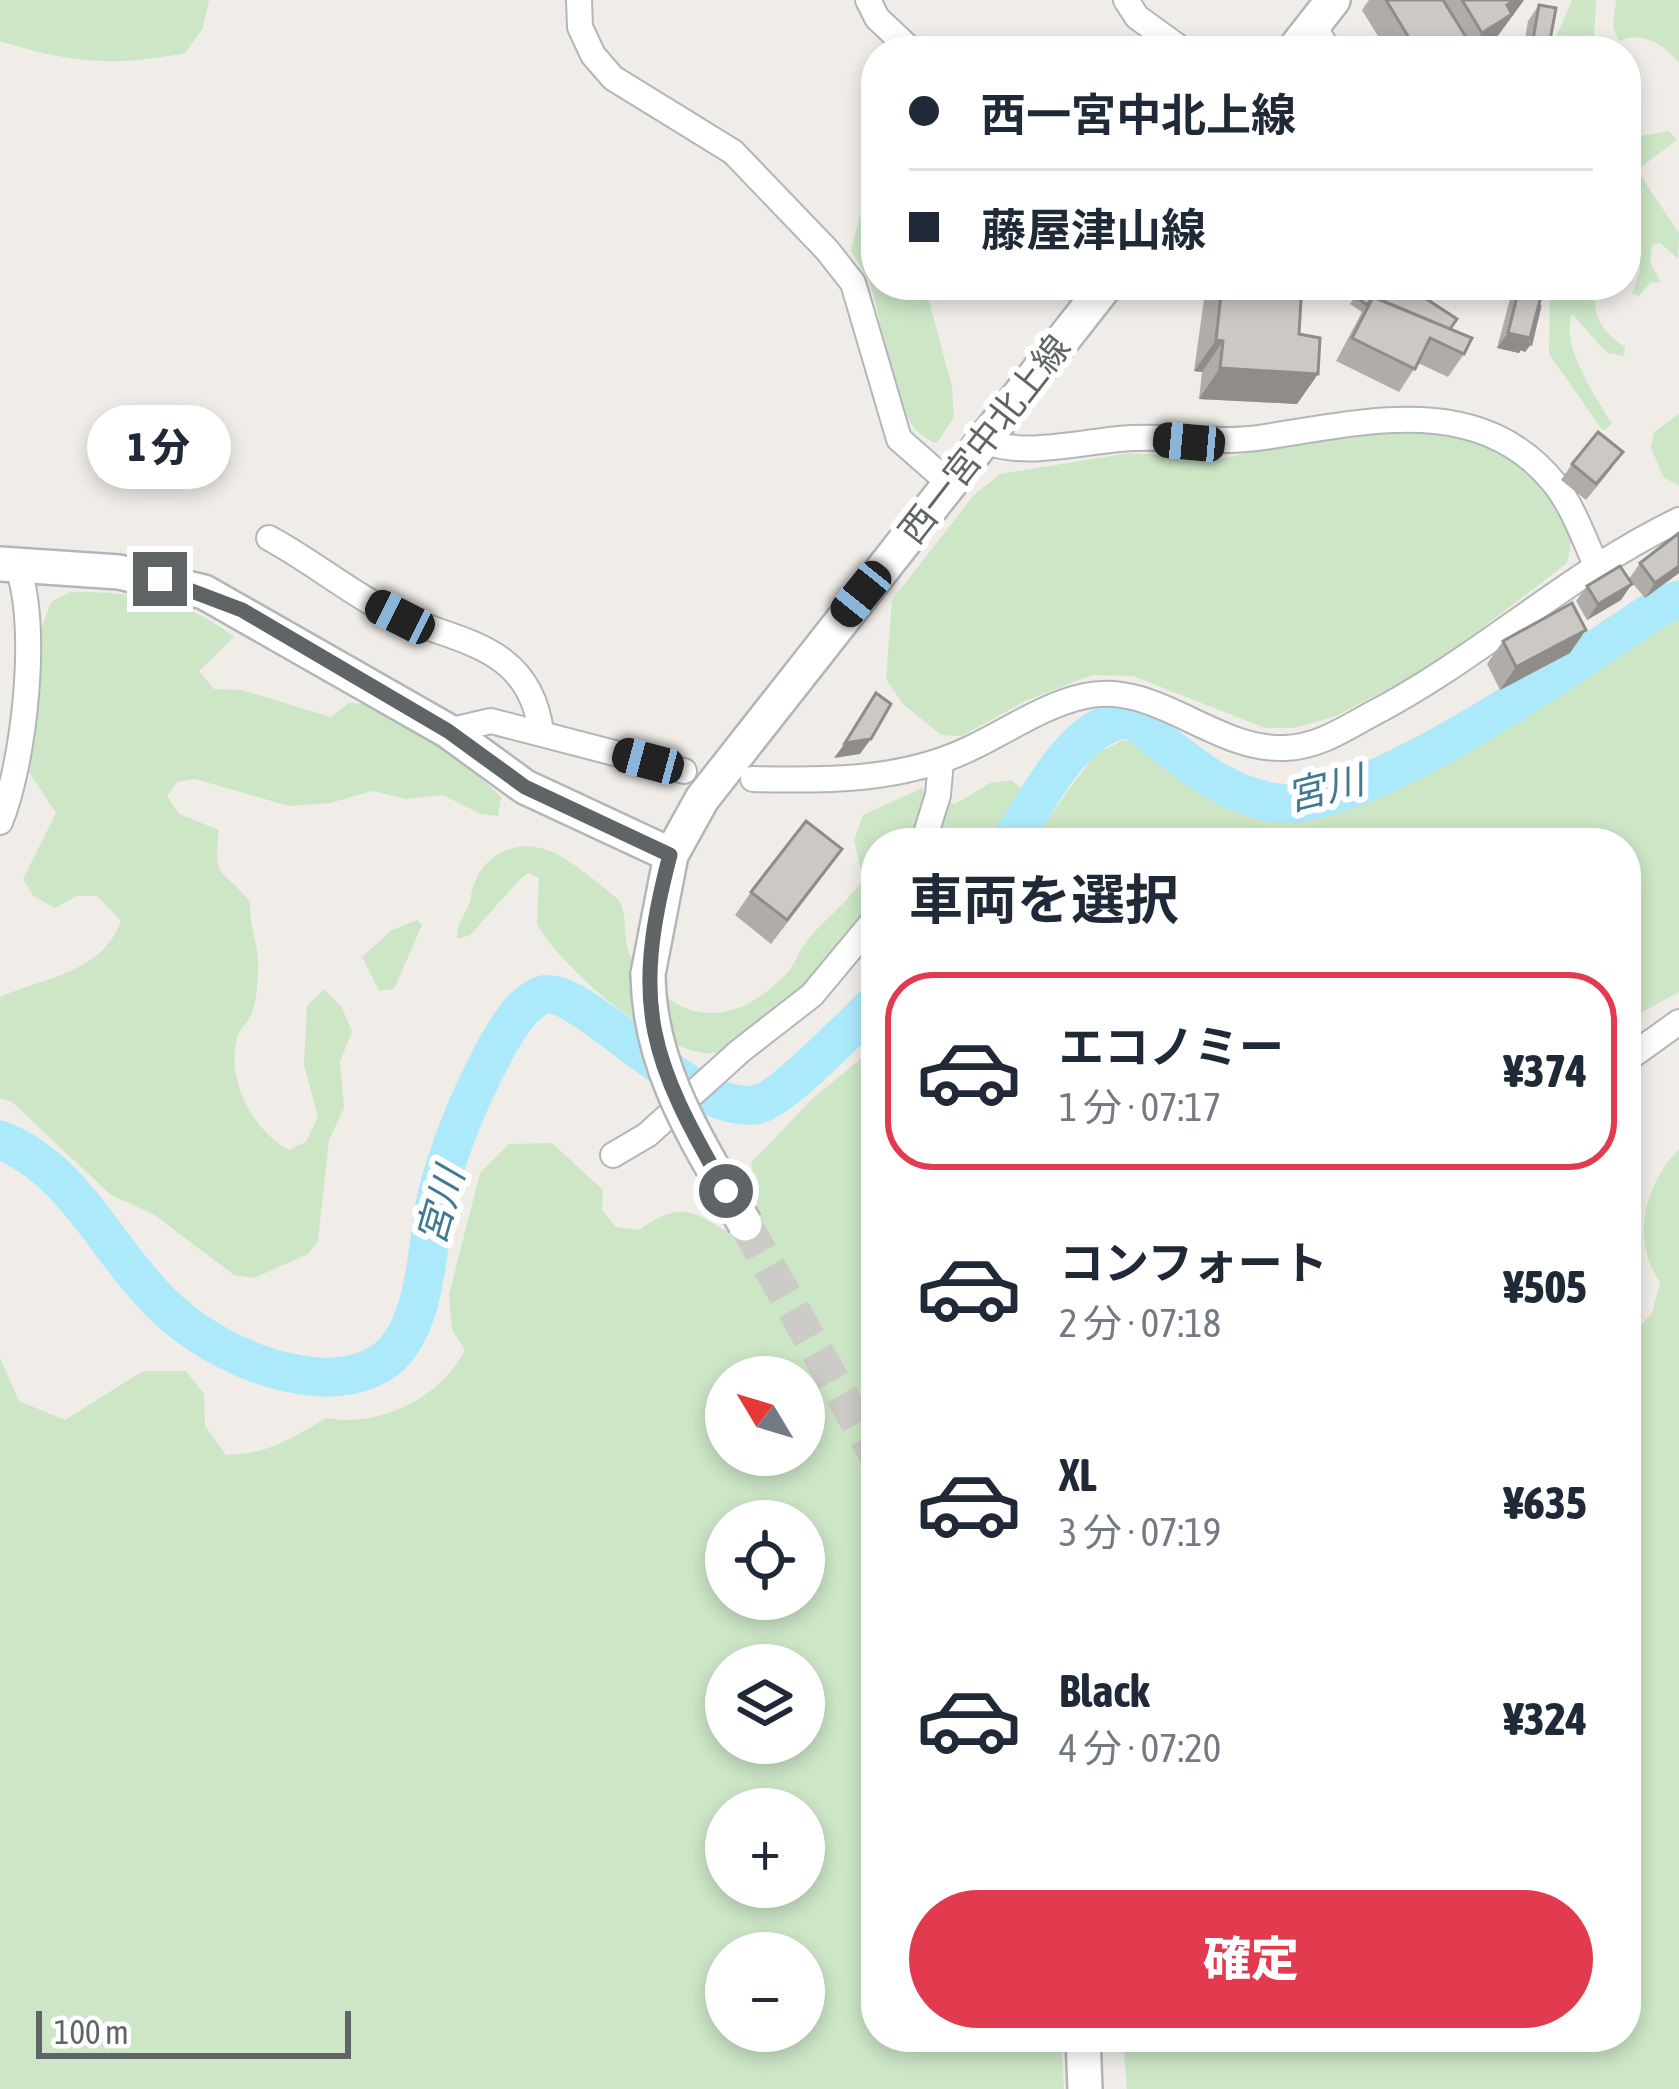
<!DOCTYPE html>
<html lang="ja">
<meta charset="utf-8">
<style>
:root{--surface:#fff;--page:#f2f2f3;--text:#1f2937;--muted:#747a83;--line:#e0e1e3;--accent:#e23b50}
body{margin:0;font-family:"Asap Condensed","Noto Sans JP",sans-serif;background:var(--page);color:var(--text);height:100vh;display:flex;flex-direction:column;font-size:45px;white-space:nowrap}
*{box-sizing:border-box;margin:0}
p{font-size:39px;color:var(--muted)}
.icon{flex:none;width:66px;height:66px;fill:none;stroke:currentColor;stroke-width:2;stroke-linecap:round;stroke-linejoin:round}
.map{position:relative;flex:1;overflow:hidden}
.drawer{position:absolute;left:861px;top:828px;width:780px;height:1224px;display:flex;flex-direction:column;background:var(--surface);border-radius:48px;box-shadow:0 6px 18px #0003}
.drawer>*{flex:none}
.top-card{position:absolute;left:861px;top:36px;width:780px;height:264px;border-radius:48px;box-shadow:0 6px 18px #0003;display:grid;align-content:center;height:264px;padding:0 48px;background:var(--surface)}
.needle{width:78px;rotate:308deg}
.tools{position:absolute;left:705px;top:1356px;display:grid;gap:24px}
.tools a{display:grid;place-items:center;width:120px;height:120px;border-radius:50%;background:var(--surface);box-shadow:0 6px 18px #0003;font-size:60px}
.scale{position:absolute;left:36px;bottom:30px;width:315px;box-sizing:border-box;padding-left:12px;border:6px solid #5f6467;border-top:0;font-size:33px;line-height:42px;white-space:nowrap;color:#5f6467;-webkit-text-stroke:9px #fff;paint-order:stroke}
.end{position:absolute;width:54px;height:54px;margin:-27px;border:15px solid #5f6467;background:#fff;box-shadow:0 0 0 6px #fff}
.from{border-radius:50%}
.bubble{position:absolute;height:84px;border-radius:42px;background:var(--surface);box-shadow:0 6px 18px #0003;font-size:39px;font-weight:800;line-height:84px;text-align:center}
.car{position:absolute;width:36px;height:72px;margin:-36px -18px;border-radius:15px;box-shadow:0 0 9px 3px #0007;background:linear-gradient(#222 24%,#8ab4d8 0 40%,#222 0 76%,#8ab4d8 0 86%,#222 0)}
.top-card b{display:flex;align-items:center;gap:42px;height:114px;font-size:45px}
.top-card b+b{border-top:3px solid var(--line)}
.top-card i{width:30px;height:30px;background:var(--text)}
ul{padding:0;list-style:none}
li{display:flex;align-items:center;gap:36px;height:198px;margin:0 24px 18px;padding:0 24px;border:6px solid transparent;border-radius:48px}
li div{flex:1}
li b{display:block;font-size:45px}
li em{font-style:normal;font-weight:800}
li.on{border-color:var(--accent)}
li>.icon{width:108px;height:108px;stroke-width:1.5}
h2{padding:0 48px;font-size:54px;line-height:144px}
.cta{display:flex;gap:24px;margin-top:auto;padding:24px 48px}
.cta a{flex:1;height:138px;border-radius:72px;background:var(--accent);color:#fff;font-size:48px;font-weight:800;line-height:138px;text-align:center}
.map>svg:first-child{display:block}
.green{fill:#cce6c6;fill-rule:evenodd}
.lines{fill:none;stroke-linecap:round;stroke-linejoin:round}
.river{stroke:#ace9fb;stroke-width:39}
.secondary-tunnel{stroke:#cccbc8;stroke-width:33;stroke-dasharray:33 16;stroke-linecap:butt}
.street-casing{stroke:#b3b6b9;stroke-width:28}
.secondary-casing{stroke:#b2b6b9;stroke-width:38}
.street{stroke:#fff;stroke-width:24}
.secondary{stroke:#fff;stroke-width:33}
.secondary-bridge-casing{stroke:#b2b6b9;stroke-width:38;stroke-linecap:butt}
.secondary-bridge{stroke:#fff;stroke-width:33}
.wall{fill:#afaca9}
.shaded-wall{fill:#8f8c89}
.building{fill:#ccc8c4;stroke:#8f8c89;stroke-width:3}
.route{stroke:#5f6467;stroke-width:15}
.labels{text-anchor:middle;stroke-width:12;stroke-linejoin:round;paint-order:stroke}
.street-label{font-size:36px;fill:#5f6467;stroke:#fff}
.water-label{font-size:39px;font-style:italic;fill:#3f7994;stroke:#fff}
</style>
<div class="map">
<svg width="1679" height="2089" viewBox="0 0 1679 2089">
<rect width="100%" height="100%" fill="#f0ede8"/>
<path class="green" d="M0,0h209l-6,28 -18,25c-71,14 -116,10 -185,-12z
M1572,0h24l-3,51h-43z
M1616,0h63v63c-15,-19 -37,-32 -60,-22l-6,-14z
M1626,125l15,11 28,-5 8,9 -40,30 42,63 -1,26 -18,-16 -8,2 -2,17 11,20 -11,1 -11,13 -7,-3 8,-21v-30l-2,-20 -12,-16z
M876,201v84h56l-4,12 24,90 2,30 -17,26c-50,-14 -51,-116 -67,-159 -4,-11 -13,-22 -19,-33l9,-36z
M1550,285h45c-2,31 4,44 30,62l-1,9 -17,-3 -35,-39c-12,32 24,83 40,110l-9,7 -54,-77z
M1679,414v71l-15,-7 -13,-30 3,-16z
M1386,428c24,2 53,0 76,7 48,13 128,73 104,129l-131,100 -99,52 -41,12h-30l-132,-52 -41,-1 -67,26 -63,35 -21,-1 -38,-31 -17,-25 6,-79 82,-105 26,-21 129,-21 93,6 99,-25z
M70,592c60,-1 116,6 164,45l-35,34 15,18 28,1 89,27 18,-14 21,1 45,30 32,11 54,52 -3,19 -17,-2 -38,-19 -37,4 -34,-8 -42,12 -41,3 -94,-27 -18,3 -10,14 12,18 40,16c-8,51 6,39 31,72 -1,24 9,44 8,64 0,14 -1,34 -6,47 -3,9 -13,16 -15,25 -11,43 16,93 52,112l17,-8 12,-25 -14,-52 3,-59 17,-17 17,17 11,25 -12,31 4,46 -15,32 -11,101 -10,13 -54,24 -20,-3 -81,-61 -42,-19 -99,-93 -12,-4v-101c45,-20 102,-24 121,-76l-24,-25h-20l-22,12 -22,-12 -10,-17 33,-66 -29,-44 12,-67 2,-73 10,-27z
M1679,607v385l-53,29v-178h-596l65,-89 29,-14 22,3 97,67 22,1 117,-25z
M1011,780l11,9 -30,54h-116c0,17 3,39 0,56 -6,31 -124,145 -156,153 -51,13 -161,-87 -183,-128l2,-46 -11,-5 -8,6 -50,56 -13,4c-1,-19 12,-27 14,-43 6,-36 39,-59 76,-46 25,9 50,33 71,49 12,19 2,41 15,61 43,66 99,70 153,14 9,-9 12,-22 20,-32 16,-21 38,-36 57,-62l-9,-40 9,-25 59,-27 7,9 26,7 35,-21z
M417,920l5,5 -28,64 -15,2 -17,-34 30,-27z
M876,1046v991h185l3,52h-1064v-731l19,43 46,19 78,-49h43l18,23 1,32 21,29c42,-1 65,-16 100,-37 53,10 115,-20 139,-68l-13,-20 -3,-35 31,-122 29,-29 43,-1 51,47 -1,20 14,17 23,3c44,-31 54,-18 97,7l22,-17 -7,-57 61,-64zM726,1377h78v78h-78zM726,1521h78v78h-78zM726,1665h78v78h-78zM726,1809h78v78h-78zM726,1953h78v78h-78z
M1679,1149v940h-552l-4,-52h503v-696l26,-28 8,-31c-29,-40 -16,-98 19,-133z"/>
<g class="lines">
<path class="river" d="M1009,843c31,-44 63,-119 121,-125 46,33 83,73 141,84 88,18 314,-148 392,-197l16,-5
M0,1140c74,29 105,107 158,160 31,32 74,57 116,69 33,9 66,13 98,-1 57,-25 53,-121 65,-173 13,-50 33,-98 57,-143 11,-20 25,-46 46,-56 38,-18 153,125 219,108 24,-6 96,-81 117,-101"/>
<path class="secondary-tunnel" d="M745,1224l131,232"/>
<g class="street-casing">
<path id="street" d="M579,0l1,27 13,28 20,23 120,74 94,98 26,33 46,156 50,44
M868,0l9,18 35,33
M1126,0l11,17 47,34
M1314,24l14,27
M983,441c42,16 93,2 136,-2 48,-5 97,6 146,-2 99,-15 216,-46 290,47 18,23 29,55 41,81
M269,538c39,21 72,48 110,69 67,36 150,30 162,125
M448,731l43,-10 193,50
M753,779c72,2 149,2 216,-30 39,-18 74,-44 116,-53 70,-16 129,55 200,52 32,-1 58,-18 85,-33 109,-56 198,-142 309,-195
M0,822c24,-57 40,-199 17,-256
M923,843l15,-48 3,-34
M1626,1060l53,-38
M613,1155l34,-20 93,-84 72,-56 64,-77"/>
</g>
<g class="secondary-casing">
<path id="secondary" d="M1293,51l40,-51
M0,564l119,8 85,20 244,139 77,56 146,68
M648,974l23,-119 31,-56 404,-514
M1083,2037l2,52"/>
</g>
<use href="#street" class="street"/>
<use href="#secondary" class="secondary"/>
<g class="secondary-bridge-casing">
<path id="secondary-bridge" d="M648,974c1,96 51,169 97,250"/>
</g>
<use href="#secondary-bridge" class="secondary-bridge"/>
</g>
<path class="wall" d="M1369,0h155l-33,45 -11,6h-93l-25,-41z
M1539,5l9,46h-25l5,-30z
M1206,285h66l-1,11 28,38 19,40 -21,30 -98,-5 3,-27 -8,-1z
M1363,285h31l-10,14 -2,-1 -1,2 69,29 14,25 -16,23 -30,-14 -19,29 -63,-31 26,-49 -12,-8z
M1508,285h36l-13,59 -6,8 -4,-2 -2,3 -22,-5 13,-49z
M1572,464l40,4 -26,32 -25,-20z
M1679,533v40l-34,25 -16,-19 11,-16z
M1587,586l34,14 -34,20 -11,-19z
M1503,641l67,12 -70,37 -13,-26z
M826,872l-55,72 -36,-29 16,-23z"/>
<path class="shaded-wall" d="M1515,0h9l-33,45 -11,6h-11l13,-18 25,-28z
M1466,37l-10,14h-12z
M1508,333l22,5 1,6 -6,8 -4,-2 -2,3 -22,-5z
M1216,340l7,1 -21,31 -8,-1z
M1220,368l98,6 -21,30 -98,-5z
M1679,566v7l-34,25 10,-15z
M1632,584l-11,16 -34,20 11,-16z
M1586,630l-16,23 -70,37 16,-23z
M871,739l-11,15 -26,4 11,-15z"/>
<path class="building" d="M1386,0h57l23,37 -22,14h-27z
M1462,0h53l-8,5 5,9 -30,19z
M1539,5l17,3 -8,43h-17z
M1222,285h50l-1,11 30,3 -2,35 21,4 -2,36 -98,-6 3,-27 -7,-1z
M1364,285h14l9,7 -6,8 -8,-3 -6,8 -11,-8z
M1395,285h10l52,34 -7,10 -67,-28z
M1520,285h24l-14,53 -22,-5z
M1373,297l99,41 -8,16 -34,-16 -15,31 -63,-31z
M1539,305l1,1 -9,38 -5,-1 4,-5z
M1598,432l25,20 -27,32 -24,-20z
M1679,533v33l-24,17 -15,-20z
M1620,566l12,18 -34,20 -11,-18z
M1572,603l14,27 -70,37 -13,-26z
M876,693l15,11 -20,35 -26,4z
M806,821l36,28 -55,71 -36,-28z"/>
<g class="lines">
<path class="route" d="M160,579l82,31 206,121 77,56 145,68c-40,151 -20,205 56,336"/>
</g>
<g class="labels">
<g class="street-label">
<text transform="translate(984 439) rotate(-52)" y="13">西一宮中北上線</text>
</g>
<g class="water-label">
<text transform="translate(1325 788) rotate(-14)" y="14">宮川</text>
<text transform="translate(440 1206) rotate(-74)" y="14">宮川</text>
</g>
</g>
</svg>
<div class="tools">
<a><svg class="needle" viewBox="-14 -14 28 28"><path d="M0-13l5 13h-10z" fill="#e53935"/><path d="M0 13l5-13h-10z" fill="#747a83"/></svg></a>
<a><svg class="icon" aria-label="locate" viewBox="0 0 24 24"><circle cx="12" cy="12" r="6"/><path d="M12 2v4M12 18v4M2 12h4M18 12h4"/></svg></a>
<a><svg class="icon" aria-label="layers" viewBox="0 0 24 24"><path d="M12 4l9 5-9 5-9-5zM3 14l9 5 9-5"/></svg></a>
<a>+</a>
<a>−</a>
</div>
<div class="scale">100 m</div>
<i class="end from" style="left:726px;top:1191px"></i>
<i class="end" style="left:160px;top:579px"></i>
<div class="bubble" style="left:87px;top:405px;width:144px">1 分</div>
<i class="car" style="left:1189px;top:442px;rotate:275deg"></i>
<i class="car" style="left:861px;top:594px;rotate:219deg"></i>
<i class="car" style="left:400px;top:617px;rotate:297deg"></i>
<i class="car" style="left:648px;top:761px;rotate:285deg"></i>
<div class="top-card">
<b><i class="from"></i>西一宮中北上線</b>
<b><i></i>藤屋津山線</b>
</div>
<section class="drawer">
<h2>車両を選択</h2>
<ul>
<li class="on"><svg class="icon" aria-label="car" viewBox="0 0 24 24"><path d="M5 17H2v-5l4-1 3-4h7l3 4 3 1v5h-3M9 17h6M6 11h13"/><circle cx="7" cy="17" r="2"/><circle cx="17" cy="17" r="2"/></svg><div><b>エコノミー</b><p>1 分 · 07:17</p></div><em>¥374</em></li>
<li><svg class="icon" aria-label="car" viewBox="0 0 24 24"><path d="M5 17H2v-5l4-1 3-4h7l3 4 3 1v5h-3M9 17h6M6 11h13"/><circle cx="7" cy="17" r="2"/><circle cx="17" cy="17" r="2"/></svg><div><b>コンフォート</b><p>2 分 · 07:18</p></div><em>¥505</em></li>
<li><svg class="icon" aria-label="car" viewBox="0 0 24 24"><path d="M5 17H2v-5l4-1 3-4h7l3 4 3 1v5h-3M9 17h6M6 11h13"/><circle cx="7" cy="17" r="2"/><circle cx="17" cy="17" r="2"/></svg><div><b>XL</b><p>3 分 · 07:19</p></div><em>¥635</em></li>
<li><svg class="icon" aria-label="car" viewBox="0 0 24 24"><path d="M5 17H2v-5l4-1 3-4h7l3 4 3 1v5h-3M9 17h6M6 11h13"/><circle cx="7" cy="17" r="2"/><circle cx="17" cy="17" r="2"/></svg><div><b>Black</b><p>4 分 · 07:20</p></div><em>¥324</em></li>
</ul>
<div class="cta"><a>確定</a></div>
</section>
</div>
